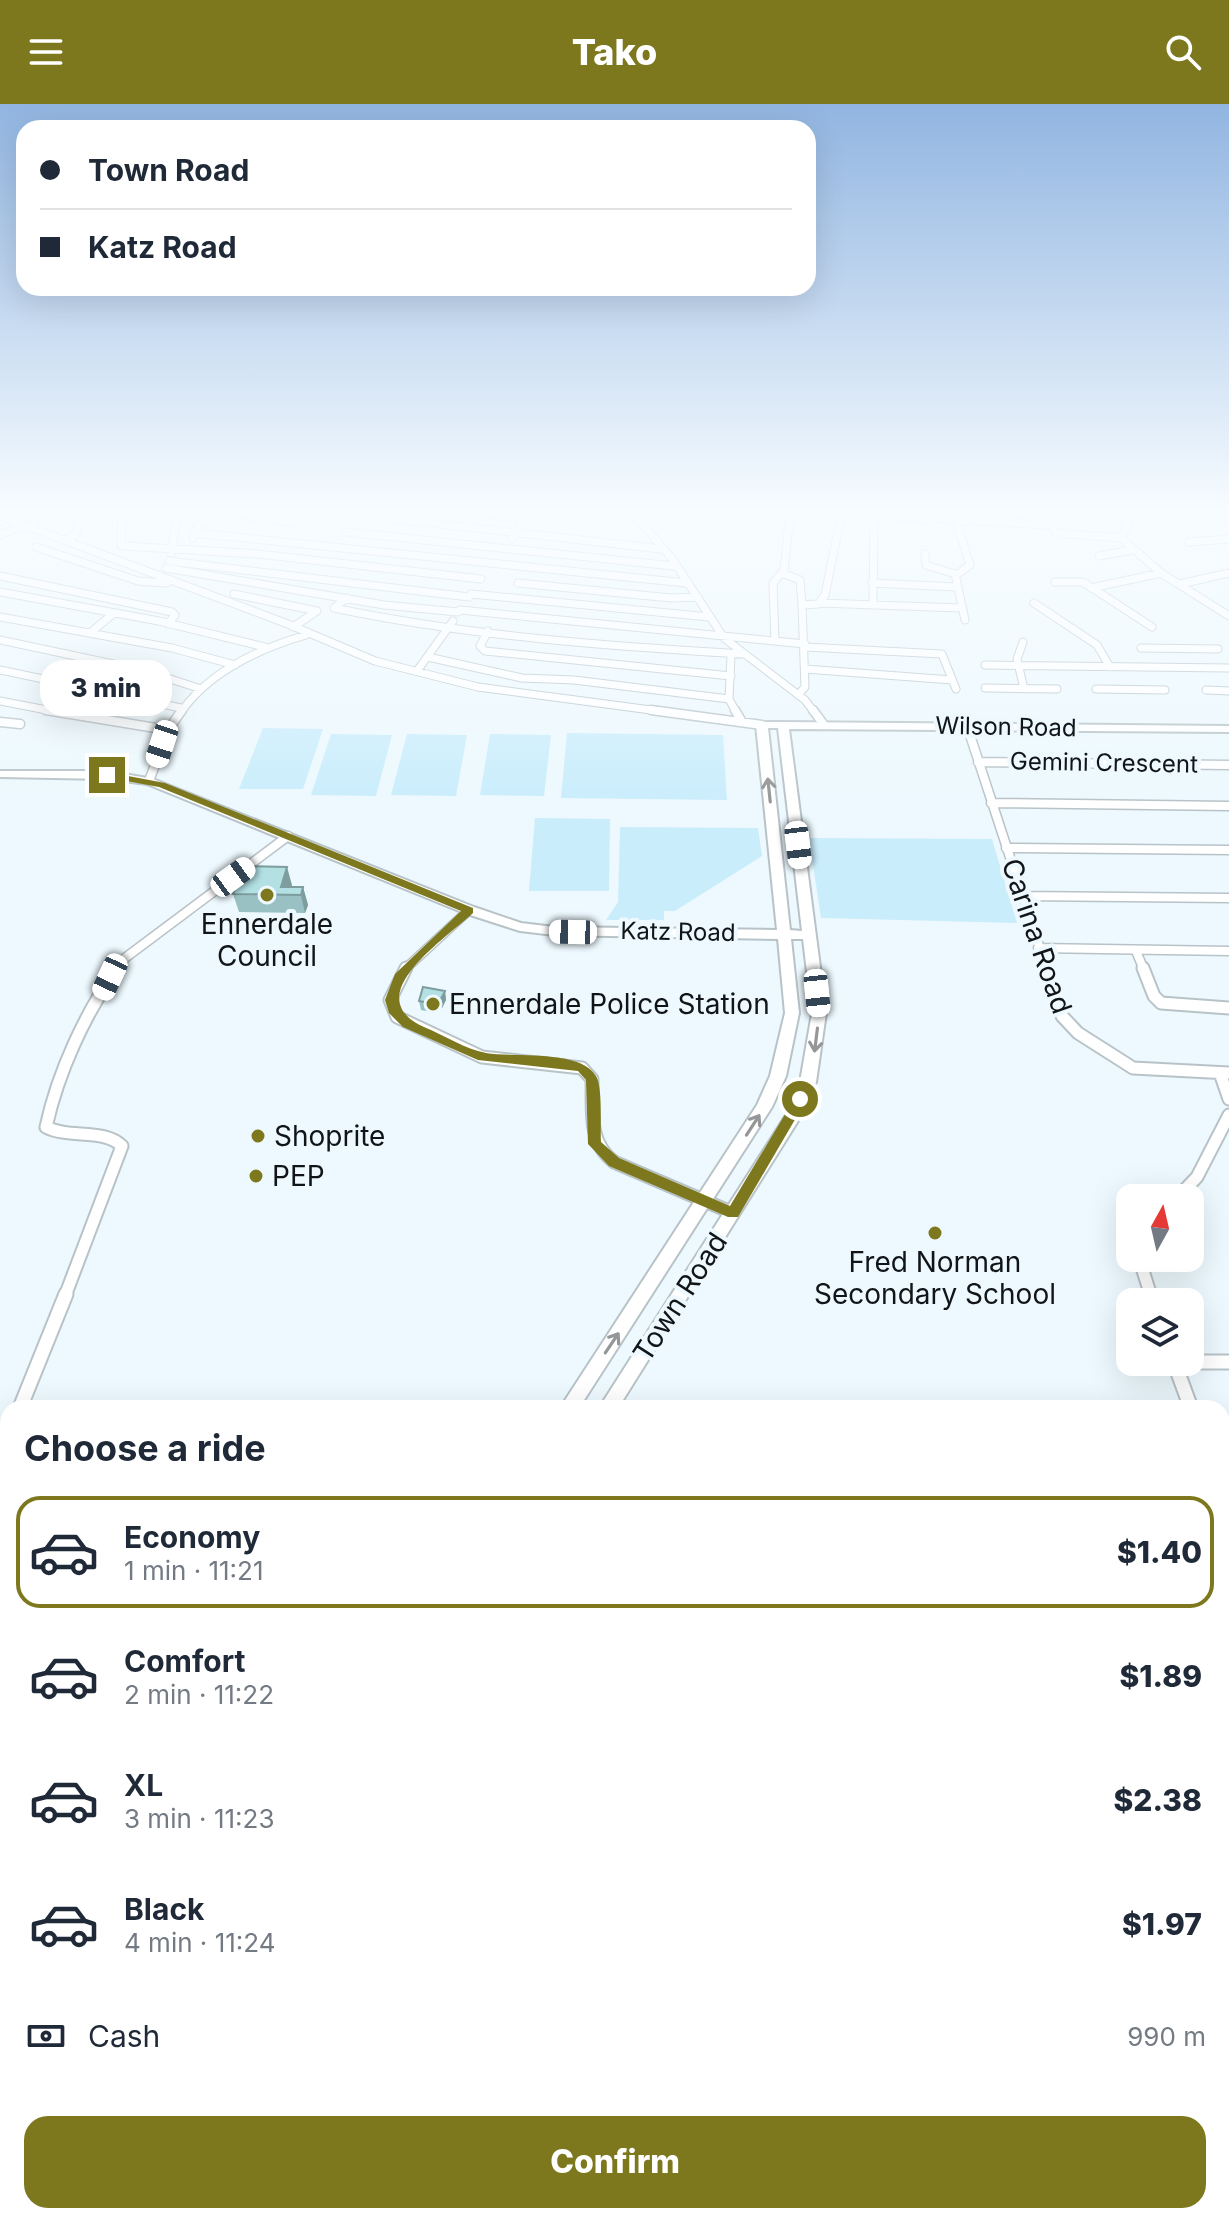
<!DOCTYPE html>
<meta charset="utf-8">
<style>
:root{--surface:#fff;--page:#f6f6f7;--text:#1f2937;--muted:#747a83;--line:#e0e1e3;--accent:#7d781d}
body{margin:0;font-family:Inter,sans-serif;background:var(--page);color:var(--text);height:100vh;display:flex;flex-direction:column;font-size:30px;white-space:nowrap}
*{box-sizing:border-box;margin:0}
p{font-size:26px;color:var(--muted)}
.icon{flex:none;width:44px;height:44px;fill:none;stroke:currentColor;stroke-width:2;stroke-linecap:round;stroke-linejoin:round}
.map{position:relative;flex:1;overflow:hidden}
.drawer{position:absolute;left:0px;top:1296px;width:1230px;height:824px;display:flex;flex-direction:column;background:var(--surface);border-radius:24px 24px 0 0;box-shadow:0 8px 32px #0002}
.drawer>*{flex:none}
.guide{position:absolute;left:16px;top:16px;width:800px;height:176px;border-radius:24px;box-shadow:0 8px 32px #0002;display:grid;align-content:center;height:176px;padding:0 24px;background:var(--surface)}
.needle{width:52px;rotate:8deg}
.tools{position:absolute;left:1116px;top:1080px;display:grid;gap:16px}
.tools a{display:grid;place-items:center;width:88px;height:88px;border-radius:16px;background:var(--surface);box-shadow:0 8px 32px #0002;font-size:40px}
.end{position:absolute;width:36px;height:36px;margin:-18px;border:10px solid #7d781d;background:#fff;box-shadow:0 0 0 4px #fff}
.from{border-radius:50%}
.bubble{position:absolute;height:56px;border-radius:24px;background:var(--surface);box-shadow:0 8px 32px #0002;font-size:26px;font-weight:800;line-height:56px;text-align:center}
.car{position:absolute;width:24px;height:48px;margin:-24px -12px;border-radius:10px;box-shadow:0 0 6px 2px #0007;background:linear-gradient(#fff 24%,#345 0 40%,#fff 0 76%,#345 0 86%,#fff 0)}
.guide b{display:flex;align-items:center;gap:28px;height:76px;font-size:30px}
.guide b+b{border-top:2px solid var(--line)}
.guide i{width:20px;height:20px;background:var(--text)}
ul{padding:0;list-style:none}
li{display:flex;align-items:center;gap:24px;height:112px;margin:0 16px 12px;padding:0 8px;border:4px solid transparent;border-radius:24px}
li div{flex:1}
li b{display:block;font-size:30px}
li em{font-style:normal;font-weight:800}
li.selected{border-color:var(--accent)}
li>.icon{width:72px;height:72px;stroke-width:1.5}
h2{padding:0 24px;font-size:36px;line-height:96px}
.pay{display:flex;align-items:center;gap:20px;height:88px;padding:0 24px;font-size:30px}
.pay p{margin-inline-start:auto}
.primary-button{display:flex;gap:16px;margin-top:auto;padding:16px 24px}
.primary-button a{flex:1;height:92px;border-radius:24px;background:var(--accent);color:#fff;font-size:32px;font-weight:800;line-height:92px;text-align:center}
header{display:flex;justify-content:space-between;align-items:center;height:104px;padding:0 24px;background:var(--accent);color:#fff;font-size:36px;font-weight:800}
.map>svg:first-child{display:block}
.green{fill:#caedfc}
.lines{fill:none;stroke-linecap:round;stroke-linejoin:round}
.street-far4-casing{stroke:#b8c3c8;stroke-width:9}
.street-far3-casing{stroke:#b8c3c8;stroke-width:11}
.street-far2-casing{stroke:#b8c3c8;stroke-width:15}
.street-far1-casing{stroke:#b8c3c8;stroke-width:17}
.street-casing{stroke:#b8c3c8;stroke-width:21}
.secondary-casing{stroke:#b8c3c8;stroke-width:4}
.street-far4{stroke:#fff;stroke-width:7}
.street-far3{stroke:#fff;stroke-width:8}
.street-far2{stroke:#fff;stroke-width:11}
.street-far1{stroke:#fff;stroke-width:13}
.street{stroke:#fff;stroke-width:17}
.secondary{fill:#fff;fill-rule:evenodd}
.wall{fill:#99c1c3}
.shaded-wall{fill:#7d9d9f}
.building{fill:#b2e0e3;stroke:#7d9d9f;stroke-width:2}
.oneway{stroke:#949697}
.route{fill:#7d781d}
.poi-dot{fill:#7d781d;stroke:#edf9fe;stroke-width:3}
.labels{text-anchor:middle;stroke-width:8;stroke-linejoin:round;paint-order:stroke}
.far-street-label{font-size:24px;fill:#111517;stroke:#edf9fe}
.poi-label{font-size:28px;fill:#111517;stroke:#edf9fe;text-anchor:start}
.street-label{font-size:28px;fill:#111517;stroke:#edf9fe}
</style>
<header><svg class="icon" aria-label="menu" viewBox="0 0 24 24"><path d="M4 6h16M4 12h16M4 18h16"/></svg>Tako<svg class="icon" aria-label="search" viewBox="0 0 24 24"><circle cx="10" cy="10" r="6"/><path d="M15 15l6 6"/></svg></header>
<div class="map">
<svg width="1229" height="2120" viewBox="0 0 1229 2120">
<rect width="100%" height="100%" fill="#edf9fe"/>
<path class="green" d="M263,624l60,1 -20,60h-64z
M567,629l156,2 4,65 -166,-2z
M331,630l61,1 -16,61 -65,-1z
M407,630l60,1 -11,61 -65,-1z
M490,630l61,1 -7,61 -64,-1z
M535,714l75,1 -1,72h-80z
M620,723l138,1 4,28 -87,55h-11v9h-58l12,-18z
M809,734l183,1 25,84 -196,-5z"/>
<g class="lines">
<g class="street-far4-casing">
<path id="street-far4" d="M129,403l-7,15 -1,23 4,1 133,8 223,25
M288,403l373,42
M414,403l113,12
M628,403l45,53 51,78 81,62 9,12
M743,403l304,18
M924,403v13
M963,403l2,15
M1035,403l22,26 64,5
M629,405l33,-2
M216,407l79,12
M1134,408l95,-2
M0,412l288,108 87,37 103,26 188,25
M956,417l14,44 -14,10
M31,424l12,-21
M346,428l328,34
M195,429l491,50
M0,431l23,-10
M193,434l6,-13 21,-18
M1121,434l40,35 68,43
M1121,434l14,-31
M512,435l22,-32
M63,436l12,-5 9,-28
M1189,438l40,-3
M36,443l102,34 29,2
M171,449l8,-46
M925,450l1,11 29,9 10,46
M1099,452l33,-6
M169,457l300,36
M166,464l218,37 74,7
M782,469l18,7 2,25
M0,472l172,36 3,3 -7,9
M1055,478h28l69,45
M518,479l153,15 27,-1
M872,479l84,4
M1180,480l49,-11
M1091,484l70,-15
M0,488l159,29 106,26
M234,490l83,17 -24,16
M471,490l238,23
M347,494l-13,10c134,28 273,38 409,46
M820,499l141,5
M1034,499l63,42 13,22
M873,501l1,-88
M460,506l345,34
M0,513l172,31 63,17
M488,527l-8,15 5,5 246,25
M90,529l24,-20
M0,536l146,31 52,17
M775,537l-2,-58 11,-13 7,-63
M1023,538l-6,17 7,30
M805,543l137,7 14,35
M1141,544l77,1
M731,552l-2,43 7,13
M428,553l94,21 52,2 155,19
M985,561l244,3
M805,565l147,11
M0,566l181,38
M417,567l36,-50
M985,584l72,1
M1096,585l69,1
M1206,586l23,1
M798,591l7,-8 -3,-82 16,-1 7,-9 15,-74 -2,-14
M0,597l57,11
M181,608c29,-41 77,-63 125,-77"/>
</g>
<g class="street-far3-casing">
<path id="street-far3" d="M46,606l122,20
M651,606l111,15
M735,606l7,12
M813,606l11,15
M0,618l20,2
M967,622l80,244
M978,658l251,3
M149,677l19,-51 14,-20
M991,699l238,3
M1006,744l223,2
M1021,792l208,2
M1038,844l191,3
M1136,847l8,19
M116,866l9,-12 163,-122
M404,866l65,-60"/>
</g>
<g class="street-far2-casing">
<path id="street-far2" d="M406,864l-16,32 7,17 85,40 100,11 10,11c1,31 -5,62 22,83l119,51
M1046,864l16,48 16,17 55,35 96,5
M1143,864l11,28 7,7 68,5
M1220,969l9,26
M1177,1094l20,-21 32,-62
M1139,1154l12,38
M65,1192l57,-150c-18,-18 -53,-7 -76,-19 12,-55 39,-113 71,-159"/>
</g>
<g class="street-far1-casing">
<path id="street-far1" d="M1150,1190l3,8
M1174,1258l17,46
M1175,1258h54
M20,1304l46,-114
M0,1356l8,-22
M1222,1379l7,-1
M1222,1391l7,19
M0,1554h8
M1222,1563h7"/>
</g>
<g class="street-casing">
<path id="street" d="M798,2120l4,-8"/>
</g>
<g class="secondary-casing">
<path id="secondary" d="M783,618l446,4v6l-440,-3 37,284 -10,69 -18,39 -180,287h-19l187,-293 14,-33 12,-69 -9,-74h-12l8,74 -13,63 -14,31 -193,301h-19l197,-303 13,-29 15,-63 -7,-74 -224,-4 -34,-4 -56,-18 -317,-129 -40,-5 -107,-2v-6h107l46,8 321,128 47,16 33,4 223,3 -21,-205 6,-3zM768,624h10l24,203 -12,-1z
M412,2112h28l-1,8h-28z
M472,2112h28l-1,8h-28z"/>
</g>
<use href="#street-far4" class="street-far4"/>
<use href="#street-far3" class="street-far3"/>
<use href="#street-far2" class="street-far2"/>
<use href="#street-far1" class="street-far1"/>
<use href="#street" class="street"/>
<use href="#secondary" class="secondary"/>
</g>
<path class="wall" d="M292,781l-1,2h12l5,18 -3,8 -66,-1 -6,-18z
M445,887l1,9 -4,8 -8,-2 -3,6 -10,-2 -2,-9z"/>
<path class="shaded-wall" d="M287,763l5,18 -3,10 -8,-8z
M303,783l5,18 -3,8 -4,-18z
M445,887l1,9 -4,8 -1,-9z
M432,893l2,9 -3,6 -1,-9z"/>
<path class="building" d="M244,762l43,1 -6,20h22l-2,8 -68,-1z
M423,883l22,4 -4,8 -9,-2 -2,6 -11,-2z"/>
<defs><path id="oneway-shaft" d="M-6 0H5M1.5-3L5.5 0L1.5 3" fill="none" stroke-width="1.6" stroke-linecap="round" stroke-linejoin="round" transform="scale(2)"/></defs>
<g class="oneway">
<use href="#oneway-shaft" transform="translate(769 686) rotate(-96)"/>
<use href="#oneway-shaft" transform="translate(816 936) rotate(97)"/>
<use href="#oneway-shaft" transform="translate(753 1021) rotate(-57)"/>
<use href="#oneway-shaft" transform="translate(612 1239) rotate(-56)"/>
</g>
<linearGradient id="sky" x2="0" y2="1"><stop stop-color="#91b5e1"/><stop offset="0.58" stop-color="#f7fcff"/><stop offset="1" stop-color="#f7fcff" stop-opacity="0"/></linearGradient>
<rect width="1229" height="700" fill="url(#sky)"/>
<path class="route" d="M107,668l58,11 308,125v5c-29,27 -116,84 -49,114 20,8 41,22 62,26 28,5 94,-4 110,23 7,11 4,52 5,66l18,16 111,48 66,-110 11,3 -69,118h-10l-119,-51 -21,-22 -2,-64 -8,-9 -100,-11 -75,-33 -14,-14 -4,-13 10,-26 66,-63 -302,-124 -55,-10z"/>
<g class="poi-dot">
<circle cx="267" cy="791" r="8"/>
<circle cx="433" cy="900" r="8"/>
<circle cx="258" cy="1032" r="8"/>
<circle cx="256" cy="1072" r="8"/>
<circle cx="935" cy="1129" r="8"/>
</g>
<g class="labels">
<g class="far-street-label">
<text transform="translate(1006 623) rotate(1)" y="8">Wilson Road</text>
<text transform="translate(1104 659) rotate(1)" y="8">Gemini Crescent</text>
<text transform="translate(678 828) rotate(1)" y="8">Katz Road</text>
</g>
<g class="poi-label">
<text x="267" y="830" text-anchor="middle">Ennerdale<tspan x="267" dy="32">Council</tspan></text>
<text x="449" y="910">Ennerdale Police Station</text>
<text x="274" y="1042">Shoprite</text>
<text x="272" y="1082">PEP</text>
<text x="935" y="1168" text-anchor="middle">Fred Norman<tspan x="935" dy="32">Secondary School</tspan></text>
</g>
<g class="street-label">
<text transform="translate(1037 832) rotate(71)" y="10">Carina Road</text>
<text transform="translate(680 1193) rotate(-57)" y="10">Town Road</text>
</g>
</g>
</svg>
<div class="tools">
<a><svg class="needle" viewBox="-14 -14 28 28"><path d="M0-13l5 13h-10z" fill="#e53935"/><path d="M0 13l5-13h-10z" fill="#747a83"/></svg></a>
<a><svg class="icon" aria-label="layers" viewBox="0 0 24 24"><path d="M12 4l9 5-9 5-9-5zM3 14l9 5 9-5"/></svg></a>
</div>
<i class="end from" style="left:800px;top:995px"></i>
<i class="end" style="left:107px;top:671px"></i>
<div class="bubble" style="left:40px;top:556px;width:132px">3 min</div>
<i class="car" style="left:162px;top:640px;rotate:198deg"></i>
<i class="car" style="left:798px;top:741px;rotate:173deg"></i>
<i class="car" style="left:233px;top:773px;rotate:54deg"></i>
<i class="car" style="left:573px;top:828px;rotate:271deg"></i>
<i class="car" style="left:110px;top:873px;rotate:205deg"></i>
<i class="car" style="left:817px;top:889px;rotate:174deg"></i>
<div class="guide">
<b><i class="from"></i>Town Road</b>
<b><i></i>Katz Road</b>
</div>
<section class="drawer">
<h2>Choose a ride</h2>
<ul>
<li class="selected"><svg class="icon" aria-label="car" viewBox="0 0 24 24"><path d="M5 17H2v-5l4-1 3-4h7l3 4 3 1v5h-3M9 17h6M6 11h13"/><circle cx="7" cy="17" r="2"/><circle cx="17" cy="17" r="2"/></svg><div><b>Economy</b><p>1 min · 11:21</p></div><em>$1.40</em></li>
<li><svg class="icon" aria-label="car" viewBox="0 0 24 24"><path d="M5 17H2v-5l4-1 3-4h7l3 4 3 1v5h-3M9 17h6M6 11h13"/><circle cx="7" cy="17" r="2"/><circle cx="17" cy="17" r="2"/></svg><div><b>Comfort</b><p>2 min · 11:22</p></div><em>$1.89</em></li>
<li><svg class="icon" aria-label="car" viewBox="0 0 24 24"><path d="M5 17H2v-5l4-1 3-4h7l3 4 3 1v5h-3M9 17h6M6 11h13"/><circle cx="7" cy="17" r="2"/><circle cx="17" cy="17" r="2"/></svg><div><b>XL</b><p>3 min · 11:23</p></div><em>$2.38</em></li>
<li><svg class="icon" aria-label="car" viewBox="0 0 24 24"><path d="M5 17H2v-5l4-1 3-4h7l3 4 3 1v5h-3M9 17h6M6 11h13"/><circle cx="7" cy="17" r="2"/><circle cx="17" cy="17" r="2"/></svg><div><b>Black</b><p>4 min · 11:24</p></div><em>$1.97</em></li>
</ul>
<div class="pay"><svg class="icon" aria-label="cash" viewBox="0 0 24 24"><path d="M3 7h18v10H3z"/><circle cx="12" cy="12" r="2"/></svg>Cash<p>990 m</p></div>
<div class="primary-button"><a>Confirm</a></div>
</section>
</div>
